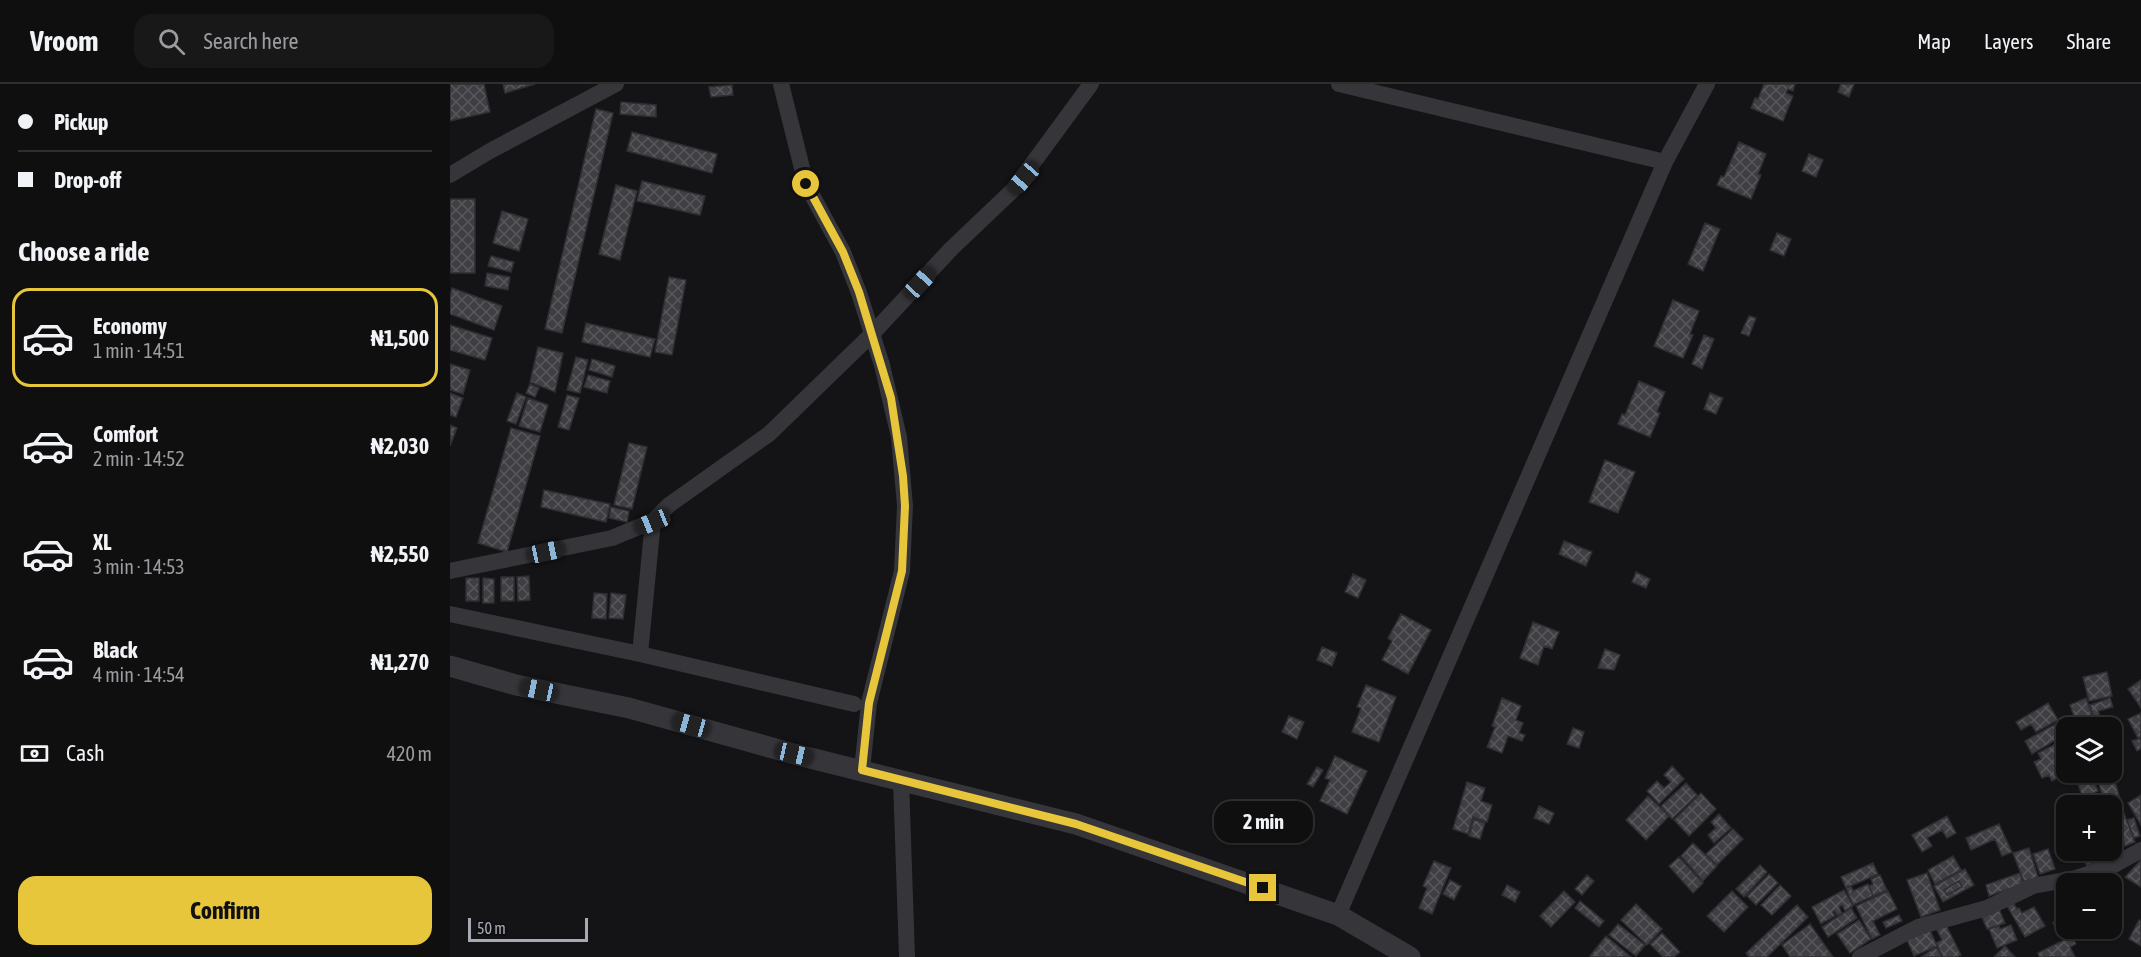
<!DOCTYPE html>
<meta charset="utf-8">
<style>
:root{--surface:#0f0f10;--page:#181819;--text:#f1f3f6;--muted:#9b9c9f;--line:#2f2f30;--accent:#e7c63b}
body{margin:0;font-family:"Asap Condensed",sans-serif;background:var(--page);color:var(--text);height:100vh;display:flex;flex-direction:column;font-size:22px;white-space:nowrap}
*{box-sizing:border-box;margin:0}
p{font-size:20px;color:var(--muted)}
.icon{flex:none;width:33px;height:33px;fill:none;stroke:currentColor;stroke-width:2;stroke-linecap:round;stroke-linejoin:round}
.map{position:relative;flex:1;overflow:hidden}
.details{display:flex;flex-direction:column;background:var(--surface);width:450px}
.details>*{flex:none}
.banner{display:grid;align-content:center;height:132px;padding:0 18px;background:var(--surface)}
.fabs{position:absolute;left:1606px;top:633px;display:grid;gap:12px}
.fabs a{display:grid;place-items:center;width:66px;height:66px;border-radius:12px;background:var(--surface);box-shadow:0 2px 4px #0004,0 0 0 2px var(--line);font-size:30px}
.scale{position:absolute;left:18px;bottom:15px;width:120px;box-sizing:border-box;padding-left:6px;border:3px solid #a7a9b5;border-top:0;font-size:16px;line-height:21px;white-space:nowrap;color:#a7a9b5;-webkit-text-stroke:4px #0f0f11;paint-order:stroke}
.end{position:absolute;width:27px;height:27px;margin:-14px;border:8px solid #e7c63b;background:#111;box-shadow:0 0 0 3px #111}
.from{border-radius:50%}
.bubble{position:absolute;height:42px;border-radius:18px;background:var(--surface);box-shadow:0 2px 4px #0004,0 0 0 2px var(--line);font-size:20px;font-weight:700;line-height:42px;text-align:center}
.car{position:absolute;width:18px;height:36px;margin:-18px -9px;border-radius:8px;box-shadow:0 0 4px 2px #0007;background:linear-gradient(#222 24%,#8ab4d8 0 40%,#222 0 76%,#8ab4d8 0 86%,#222 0)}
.banner b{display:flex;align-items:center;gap:21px;height:57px;font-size:22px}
.banner b+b{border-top:2px solid var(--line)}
.banner i{width:15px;height:15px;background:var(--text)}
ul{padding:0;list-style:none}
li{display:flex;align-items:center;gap:18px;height:99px;margin:0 12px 9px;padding:0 6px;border:3px solid transparent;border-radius:18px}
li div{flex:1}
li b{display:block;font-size:22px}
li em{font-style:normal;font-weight:700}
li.current{border-color:var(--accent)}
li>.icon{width:54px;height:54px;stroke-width:1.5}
h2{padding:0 18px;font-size:27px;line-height:72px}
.pay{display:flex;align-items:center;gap:15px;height:66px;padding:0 18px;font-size:22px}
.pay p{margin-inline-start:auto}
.action{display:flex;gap:12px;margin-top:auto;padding:12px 18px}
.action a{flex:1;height:69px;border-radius:18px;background:var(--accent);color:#111;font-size:24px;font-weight:700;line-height:69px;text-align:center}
header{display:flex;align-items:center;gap:36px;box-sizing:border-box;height:84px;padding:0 30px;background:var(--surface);border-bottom:2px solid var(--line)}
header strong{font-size:28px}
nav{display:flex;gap:33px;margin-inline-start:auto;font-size:21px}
.search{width:420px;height:54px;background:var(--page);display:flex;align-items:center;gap:15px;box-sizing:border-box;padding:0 21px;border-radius:18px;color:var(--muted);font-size:22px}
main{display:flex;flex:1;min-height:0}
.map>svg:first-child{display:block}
.building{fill:url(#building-cross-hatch);stroke:#2f2e32;stroke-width:1.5;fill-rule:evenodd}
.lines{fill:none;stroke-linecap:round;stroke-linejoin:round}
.minor{stroke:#35353a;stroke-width:16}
.tertiary{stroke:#35353a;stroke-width:21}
.route{stroke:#e7c63b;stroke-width:8}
</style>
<header>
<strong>Vroom</strong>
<div class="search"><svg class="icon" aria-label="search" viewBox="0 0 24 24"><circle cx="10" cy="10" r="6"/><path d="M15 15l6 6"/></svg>Search here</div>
<nav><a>Map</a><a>Layers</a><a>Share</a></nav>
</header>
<main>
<section class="details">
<div class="banner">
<b><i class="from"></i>Pickup</b>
<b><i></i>Drop-off</b>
</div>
<h2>Choose a ride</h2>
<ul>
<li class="current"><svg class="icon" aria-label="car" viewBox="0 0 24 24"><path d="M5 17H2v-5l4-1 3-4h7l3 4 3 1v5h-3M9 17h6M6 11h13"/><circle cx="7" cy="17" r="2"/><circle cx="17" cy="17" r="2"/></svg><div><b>Economy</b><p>1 min · 14:51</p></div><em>₦1,500</em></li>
<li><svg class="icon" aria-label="car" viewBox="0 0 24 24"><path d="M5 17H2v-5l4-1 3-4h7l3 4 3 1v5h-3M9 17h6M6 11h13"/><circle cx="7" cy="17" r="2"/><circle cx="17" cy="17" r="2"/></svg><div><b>Comfort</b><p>2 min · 14:52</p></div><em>₦2,030</em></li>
<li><svg class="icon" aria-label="car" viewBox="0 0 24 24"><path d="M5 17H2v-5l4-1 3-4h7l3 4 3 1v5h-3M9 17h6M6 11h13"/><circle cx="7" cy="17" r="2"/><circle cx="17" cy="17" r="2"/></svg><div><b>XL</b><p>3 min · 14:53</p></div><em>₦2,550</em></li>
<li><svg class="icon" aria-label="car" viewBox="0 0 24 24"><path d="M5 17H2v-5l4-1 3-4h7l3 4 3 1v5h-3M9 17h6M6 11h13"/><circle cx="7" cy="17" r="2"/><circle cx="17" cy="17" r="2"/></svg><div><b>Black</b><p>4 min · 14:54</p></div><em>₦1,270</em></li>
</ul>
<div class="pay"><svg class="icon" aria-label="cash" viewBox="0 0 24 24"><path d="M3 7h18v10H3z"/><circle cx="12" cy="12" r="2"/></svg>Cash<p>420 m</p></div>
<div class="action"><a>Confirm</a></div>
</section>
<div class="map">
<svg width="1691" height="873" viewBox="0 0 1691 873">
<defs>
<pattern id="building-cross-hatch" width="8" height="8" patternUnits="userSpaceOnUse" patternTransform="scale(1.5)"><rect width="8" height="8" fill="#3e3e43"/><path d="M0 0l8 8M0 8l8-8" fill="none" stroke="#57575c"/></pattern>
</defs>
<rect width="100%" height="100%" fill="#141416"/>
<path class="building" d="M0,0h34l6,28 -40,9z
M53,0h32l-30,9z
M1314,0h31l-2,7 -5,-2 -2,4 7,3 -10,25 -32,-13 4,-10 3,1z
M1391,0h13l-5,13 -11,-5z
M282,1l1,10 -22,2 -2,-10z
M171,18l35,3v12l-36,-3z
M146,25l17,4 -51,220 -17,-4z
M182,48l85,22 -5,19 -85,-22z
M1289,58l27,12 -8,20 3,1 -10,24 -34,-14 4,-9 3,1z
M1359,70l14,6 -7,17 -14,-6z
M192,97l63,15 -5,19 -63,-14z
M166,101l21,6 -17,69 -21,-6z
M0,115h25v74h-25z
M52,127l26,8 -9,32 -26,-8z
M1255,139l15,6 -17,42 -15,-7z
M1327,149l14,6 -7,17 -14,-6z
M41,172l23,6 -3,10 -23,-6z
M37,189l23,4 -2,13 -23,-4z
M219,193l17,3 -14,75 -17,-3z
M2,204l50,18 -8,24 -44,-16v-19z
M1223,216l26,11 -9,23 3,1 -10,23 -29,-12z
M1299,232l7,2 -7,18 -8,-3z
M136,239l69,16 -5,18 -68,-15z
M0,241l42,13 -7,22 -35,-10z
M1254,251l10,4 -12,30 -10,-5z
M88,263l25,6 -8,39 -25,-10z
M126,273l12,3 -8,33 -13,-3z
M142,275l23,7 -3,11 -23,-7z
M0,280l20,6 -7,24 -13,-4z
M138,291l22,6 -3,12 -23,-6z
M1189,297l26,11 -8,20 3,1 -10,24 -32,-13 4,-10 3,1z
M80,300l9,4 -4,9 -9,-4z
M0,309l13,5 -7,19 -6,-2z
M67,309l9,4 -10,27 -9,-3z
M1260,309l13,5 -7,16 -12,-5z
M117,311l12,3 -10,32 -11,-3z
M78,314l20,7 -8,27 -21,-6z
M0,341l7,3 -7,18z
M61,344l29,8 -33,116 -29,-9z
M179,359l18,4 -15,62 -18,-4z
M1155,376l30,12 -17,41 -29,-11z
M94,406l66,14 -4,18 -65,-15z
M161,423l18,4 -2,11 -18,-4z
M1114,457l28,11 -6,14 -27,-12z
M1186,488l14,7 -4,9 -14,-6z
M903,490l13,6 -8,18 -13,-6z
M79,492l1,24 -12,1 -1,-24z
M51,493h13v24h-13z
M16,494h13v23h-13z
M33,494l11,1v24h-11z
M144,509l13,1 -1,25 -14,-1z
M161,509l15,2 -3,24 -14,-1z
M951,530l30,16 -23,44 -26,-14 10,-19 -4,-3z
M1083,538l26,10 -7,17 -8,-3 -6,19 -18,-7z
M872,563l15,6 -5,13 -15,-6z
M1155,565l15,6 -6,15 -16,-2z
M1657,588l5,24 -23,5 -6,-24z
M1691,596v28l-13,-19z
M916,601l30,12 -17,45 -27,-10 9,-24 -4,-1z
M1052,614l19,8 -5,14 7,3 -4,10 6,2 -3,6 -14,-5 -6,17 -15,-6 8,-20 -3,-1z
M1636,614l7,20 -16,6 -7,-19z
M1660,614l3,9 -15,4 2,5 -6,2 -4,-13z
M1598,619l10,17 -22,12 -5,-8 -10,6 -5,-8z
M1691,629v24l-3,1 -10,-19z
M839,632l15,6 -7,17 -15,-7z
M1609,638l7,12 -34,20 -7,-13z
M1123,644l11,4 -5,16 -12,-4z
M1691,654v11l-4,2 -5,-10z
M1615,655l2,5 1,28 -16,9 -3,-6 -7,3 -8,-16 7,-3 -3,-6z
M885,672l32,15 -20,43 -27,-13 10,-21 -5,-2z
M1222,682l12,13 -25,25 -12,-13 10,-10 7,7 7,-6 -7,-7z
M867,683l6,3 -10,17 -6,-3z
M1662,687l10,35 -10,3v-3h-7l-9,-33z
M1642,694l6,13 -15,7 -5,-14z
M1017,698l18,6 -4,13 11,4 -5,17 -14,-5 -5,17 -15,-5z
M1236,699l11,12 -25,24 -11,-13z
M1251,709l15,16 -27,27 -15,-16z
M1648,710l5,12h-17l-2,-6z
M1691,711v30l-13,-22z
M1198,712l21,20 -23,24 -20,-20z
M1089,722l15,7 -5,11 -15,-6z
M1672,724l13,34 -10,4 -13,-33z
M1269,730l12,14 -17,15 -6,-8 8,-7 -5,-6z
M1497,732l9,17 -9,5 -5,-8 -15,8 5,8 -10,6 -10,-17z
M1684,734l6,18 -6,2 -7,-18z
M1024,735l11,4 -5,16 -11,-3z
M1549,740l13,28 -10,4 -7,-17 -24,11 -5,-12z
M1283,745l10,10 -26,26 -11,-11z
M1243,759l24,23 -14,15 -22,-25z
M1579,764l9,29 -14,5 -11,-29z
M1598,765l7,20 -15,5 -7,-20z
M1641,766h12l3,8 -19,8 -5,-11z
M1503,772l8,14 -26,14 -7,-14z
M1229,773l24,26 -10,10 -24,-27z
M1691,776v27l-16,-10z
M984,777l17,7 -19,46 -13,-6 8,-20 -4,-2z
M1423,779l5,11 -32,14 -5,-11z
M1310,781l7,7 -23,25 -8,-8z
M1515,785l9,16 -31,17 -9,-16zM1509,797l3,6 -15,8 -3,-5z
M1477,789l13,37 -19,7 -14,-37z
M1570,789l3,11 -34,12 -3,-11z
M1319,790l9,9 -22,22 -9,-9z
M1137,791l7,6 -12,14 -7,-6z
M1430,791l7,15 -14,6 -4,-10 4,-2 -2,-5z
M1000,796l11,6 -7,14 -11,-6z
M1509,797l3,6 -15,8 -3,-5z
M1418,800l5,12 -20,9 -7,-17 5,-2 2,5z
M1057,801l13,7 -5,10 -13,-7z
M1330,801l11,11 -19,19 -11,-10z
M1394,806l9,16 -8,5 -3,-6 -3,2 3,6 -5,2 -2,-4 -2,1 2,4 -14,8 -9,-17z
M1114,807l11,11 -24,25 -11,-11z
M1282,807l16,16 -24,25 -17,-16z
M1438,807l9,18 -24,12 7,14 -8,4 -16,-33z
M1130,817l24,20 -5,6 -24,-19z
M1562,817l5,8 2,-1 3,5 12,-6 11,19 -20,11 -19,-33z
M1186,820l26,25 -15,16 -26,-25z
M1347,821l11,12 -41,40h-18l-3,-4z
M1401,824l6,10 -29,19 -6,-10z
M1549,825l6,14 -18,6 -6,-14z
M1449,831l3,6 -16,7 -3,-6z
M1612,833l5,11 5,7 -9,5 -10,-17z
M1409,836l12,19 -21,14 -13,-19z
M1689,836l2,1v25l-12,-7z
M1495,839l16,32 -4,2h-14l-7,-14 6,-3 -6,-12z
M1168,840l27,21 -9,11 -27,-21z
M1360,840l23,33h-43l-8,-12z
M1561,841l6,15 -20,8 -8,-19 10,-3 1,3z
M1480,846l7,16 -23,10 -7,-16z
M1212,849l18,19 -6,5h-11l-13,-13z
M1156,852l25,21h-40l-1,-1z
M1622,852l4,8 -6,3 5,10h-36l-1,-4z
M1555,862l10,11h-21z
M1486,863l6,10h-21z"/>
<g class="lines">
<path class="minor" d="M331,0l25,100 37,68 16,41 23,72 17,72 6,69 -3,65 -33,132 -7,67
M889,0l326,78
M0,91l40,-24 126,-67
M0,487l162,-33 41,-17 16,-16 100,-71 103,-100 79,-85 62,-59 78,-106
M0,530l190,40 214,50
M190,570l13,-133
M451,696l6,177
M888,831l327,-753 42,-78
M1410,873l58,-30 69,-19 46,-22 43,-8 38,-13 27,-15"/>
<path class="tertiary" d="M0,582l66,19 113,23 165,46 282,70 262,91 72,42"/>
</g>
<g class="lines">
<path class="route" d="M356,100l37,68 16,40 32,106 12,78 2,30 -3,65 -33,132 -7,67 214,54 187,64"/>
</g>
</svg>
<div class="fabs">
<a><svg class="icon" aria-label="layers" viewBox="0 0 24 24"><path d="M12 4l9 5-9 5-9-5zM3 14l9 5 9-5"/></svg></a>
<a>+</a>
<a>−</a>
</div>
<div class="scale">50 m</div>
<i class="end from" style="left:356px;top:100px"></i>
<i class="end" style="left:813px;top:804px"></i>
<div class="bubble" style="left:764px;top:717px;width:99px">2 min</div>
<i class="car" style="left:574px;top:94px;rotate:221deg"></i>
<i class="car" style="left:470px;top:199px;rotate:43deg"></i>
<i class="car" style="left:203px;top:438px;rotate:248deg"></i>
<i class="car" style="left:96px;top:468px;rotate:78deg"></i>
<i class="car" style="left:89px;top:606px;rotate:282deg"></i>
<i class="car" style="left:241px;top:641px;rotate:286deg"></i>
<i class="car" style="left:344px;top:670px;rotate:103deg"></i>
</div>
</main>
